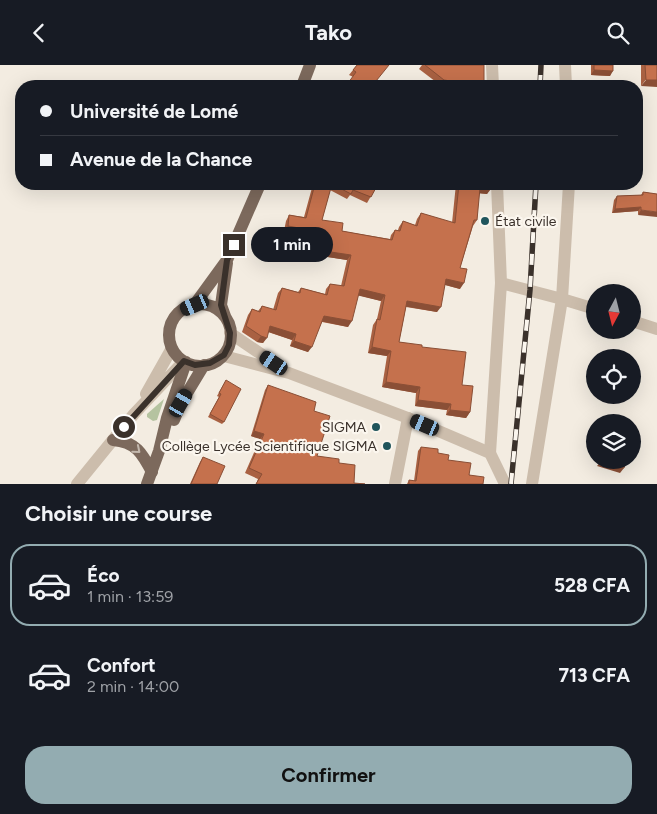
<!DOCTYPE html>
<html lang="fr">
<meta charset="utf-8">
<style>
:root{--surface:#171b24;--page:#242831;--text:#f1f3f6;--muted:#9ea1a6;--line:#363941;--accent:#93acb1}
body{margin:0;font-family:Figtree,sans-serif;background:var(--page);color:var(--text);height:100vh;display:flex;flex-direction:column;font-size:19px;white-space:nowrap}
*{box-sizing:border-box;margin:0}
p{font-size:16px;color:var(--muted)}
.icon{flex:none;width:28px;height:28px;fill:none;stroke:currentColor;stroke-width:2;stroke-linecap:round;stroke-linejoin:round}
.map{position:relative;height:419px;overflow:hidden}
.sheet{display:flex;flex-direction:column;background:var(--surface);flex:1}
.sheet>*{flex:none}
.top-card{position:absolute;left:15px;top:15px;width:628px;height:110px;border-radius:20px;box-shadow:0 5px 20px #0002;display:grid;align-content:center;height:110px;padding:0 25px;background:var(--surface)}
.needle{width:32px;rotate:187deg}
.tools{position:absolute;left:586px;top:219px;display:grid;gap:10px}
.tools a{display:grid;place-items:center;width:55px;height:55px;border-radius:50%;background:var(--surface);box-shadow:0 5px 20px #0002;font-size:25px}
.end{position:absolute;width:22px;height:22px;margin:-11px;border:6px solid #3a312b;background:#fff;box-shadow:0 0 0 2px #fff}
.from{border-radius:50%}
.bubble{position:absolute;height:35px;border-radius:18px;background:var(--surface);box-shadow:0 5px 20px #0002;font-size:16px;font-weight:700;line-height:35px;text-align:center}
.car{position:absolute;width:15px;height:30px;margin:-15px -8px;border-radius:6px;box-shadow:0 0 4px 1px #0007;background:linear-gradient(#222 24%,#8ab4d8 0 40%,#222 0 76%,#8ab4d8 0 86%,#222 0)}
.top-card b{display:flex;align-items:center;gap:18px;height:48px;font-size:19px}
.top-card b+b{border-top:1px solid var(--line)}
.top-card i{width:12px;height:12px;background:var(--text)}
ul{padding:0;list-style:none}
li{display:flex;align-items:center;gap:15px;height:82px;margin:0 10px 8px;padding:0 15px;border:2px solid transparent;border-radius:20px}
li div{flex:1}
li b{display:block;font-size:19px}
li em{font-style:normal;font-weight:700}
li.active{border-color:var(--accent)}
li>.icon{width:45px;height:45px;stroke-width:1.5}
h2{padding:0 25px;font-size:22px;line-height:60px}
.cta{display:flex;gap:10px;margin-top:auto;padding:10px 25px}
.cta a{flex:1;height:58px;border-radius:20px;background:var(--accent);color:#111;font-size:20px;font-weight:700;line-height:58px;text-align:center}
header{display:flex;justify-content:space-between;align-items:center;height:65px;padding:0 25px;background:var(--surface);font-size:22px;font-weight:700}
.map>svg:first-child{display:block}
.green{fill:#b5c3a0}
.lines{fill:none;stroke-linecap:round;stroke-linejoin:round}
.minor{stroke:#ccbdac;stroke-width:12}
.tertiary{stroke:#ccbdac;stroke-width:12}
.primary{stroke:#7c695c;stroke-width:12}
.rail-casing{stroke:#3a312b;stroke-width:5.5}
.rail{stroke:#fbf6ee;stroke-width:4;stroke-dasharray:11;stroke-linecap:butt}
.wall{fill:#a96142}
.shaded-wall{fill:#8a4f36}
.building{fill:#c5714d;stroke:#8a4f36}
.oneway{stroke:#c2b7ac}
.route{stroke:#3a312b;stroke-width:6}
.poi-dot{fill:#20555c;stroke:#fbf6ee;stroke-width:2}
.labels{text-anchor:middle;stroke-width:4.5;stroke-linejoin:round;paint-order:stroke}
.poi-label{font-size:14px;fill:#3a312b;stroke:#fbf6ee;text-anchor:end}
</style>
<header><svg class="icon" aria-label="back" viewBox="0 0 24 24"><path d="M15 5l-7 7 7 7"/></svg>Tako<svg class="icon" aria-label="search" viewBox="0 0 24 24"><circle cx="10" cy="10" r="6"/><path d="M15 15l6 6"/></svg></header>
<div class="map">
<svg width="657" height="419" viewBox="0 0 657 419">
<rect width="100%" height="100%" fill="#f3ece1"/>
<path class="green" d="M164,334l-7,21 -4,1 -6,-4v-3z"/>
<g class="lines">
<path class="minor" d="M492,0l1,21
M565,0l1,21
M501,218l61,16 33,10
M632,256l25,8
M490,388l11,-170 -4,-99
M395,419l13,-66
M532,419l30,-185 7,-115"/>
<path class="tertiary" d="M230,268l50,34
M224,291l65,17 119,45 82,35 15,31
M146,329l26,-46
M77,419l57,-70 50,-53"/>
<path class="primary" d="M302,21l8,-21
M195,239l32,-44 33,-76
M169 270a31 31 0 1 1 62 0a31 31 0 1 1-62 0Z
M225,251l-4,-11 6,-42
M174,355l7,-17 23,-38
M113,375c23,2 29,13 39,32
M147,419l12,-33 8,-33 19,-56"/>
<g class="rail-casing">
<path id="rail" d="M540,21l1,-21
M511,419l19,-194 6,-106"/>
</g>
<use href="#rail" class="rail"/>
</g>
<path class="wall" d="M357,0l16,21 -24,-11z
M422,0h62v21h-36l-8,-1 -21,-16z
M591,0h22l-3,11 -19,-1z
M641,0h16l-16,21z
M313,119h65l-11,19 -17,-8 -3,4 -17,-9 -8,30 20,11 48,8 1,-4 4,-5h3l1,-3 4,-6 12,4 2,-6 4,-6 31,10 4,-39h35l-4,10 -8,-1 -2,27 -4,6 -13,42v21l-15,-4 -8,27 -31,-5 -7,35 23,5 40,38 8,27 -4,6 -20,-3 1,-5 -32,-4 1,-13 -34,-6 5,-31 -19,-3 5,-28 4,-6 4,-18 -23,-6 -10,32 -26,-5 -14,30 -18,-6 2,-6 -24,-8 -5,11 -6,-1 -15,-10 6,-17 4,-6 6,2 4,-5 11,4 5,-17 4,-5 16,4 3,-4 24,6 1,-5 4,-5 11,2 6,-26 -26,-4 2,-17 -39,-8 2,-10 3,-6 15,2z
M643,127l14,2 -19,21v-4l-26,2 2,-13 3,-4 24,-1z
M226,315l-2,42 -2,2 -14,-7 11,-20 -2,-1z
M268,320l46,26 3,45 22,7 15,20 11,1h-109l2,-5 -13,-6 15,-34 -9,-3 14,-46z
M421,382l17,6 45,31h-76l2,-4 5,1 4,-30z
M203,392l14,27h-27l10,-22z"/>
<path class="shaded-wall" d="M594,5l19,1 -3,5 -19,-1z
M444,15l20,3 -3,3h-13l-8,-1z
M646,15h11v7l-16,-1z
M480,123l11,1 -4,5 -11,-1z
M641,142l-3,4 -26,2 3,-4z
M641,145l16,2v5l-19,-2z
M288,161l39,7 -4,6 -39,-8z
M324,186l27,4 -4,5 -26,-4z
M446,214l18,4 -4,6 -18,-5z
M360,224l25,6 -4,6 -25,-6z
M407,236l34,6 -4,5 -34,-6z
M324,251l28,5 -4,6 -28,-6z
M270,261l26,8 -4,6 -26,-9z
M261,271l6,2 -4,5 -6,-1z
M294,276l18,6 -4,5 -18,-6z
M372,282l19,4 -4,5 -19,-3z
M386,317l34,5 -4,6 -34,-6z
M418,335l33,4 -4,6 -32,-4z
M450,345l20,2 -4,6 -20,-3z
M254,366l10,3 -4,5 -9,-3z
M601,396l23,7 -4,5 -23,-7z"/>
<path class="building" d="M357,0h32l-17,21h-26l10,-14 -3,-2z
M425,0h59v21h-21l1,-3 -20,-3z
M594,0h19v6l-19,-1z
M645,0h12v15h-11z
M315,119h17l-10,36 21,3 -1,8 50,9 3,-10 5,1 3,-10 14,5 4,-13 34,10 4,-39h32v5l-11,-1 -3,32h-3l-14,48 7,1 -3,14 -18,-4 -5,28 -34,-6 -8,41 23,3v2l44,5 -4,33 11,1 -3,26 -20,-2 1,-6 -33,-4 2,-13 -34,-5 5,-31 -19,-4 5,-28 3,1 5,-25 -25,-6 -8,32 -28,-5 -12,31 -18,-6 2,-7 -26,-8 -3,12 -6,-2 -15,-10 6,-17 8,3 2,-6 14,4 6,-22 18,5 1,-5 26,7 3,-11 14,2 7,-31 -27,-4 3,-18 -39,-7 1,-11 17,3z
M332,119h46l-7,13 -18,-7 -2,4z
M643,127l14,2v18l-16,-2v-3l-26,2 2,-13 26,-1z
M226,315l15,9 -17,33 -14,-8 11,-20 -2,-1z
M268,320l48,17 -2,9 16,5 -13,40 22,3v4l16,2 -1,18 11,1h-109l6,-10 -13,-6 15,-34 -10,-3z
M421,382l17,2v4l11,2 -1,5 23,3 -2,12 15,2 -1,7h-74v-4l7,1z
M203,392l22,9 -8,18h-26z
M601,395h25l-2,8 -23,-7z"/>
<defs><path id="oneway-chevron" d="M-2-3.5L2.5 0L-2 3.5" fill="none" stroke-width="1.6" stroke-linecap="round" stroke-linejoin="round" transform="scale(1.25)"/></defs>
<use class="oneway" href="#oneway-chevron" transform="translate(137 385) rotate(40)"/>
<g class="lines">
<path class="route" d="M124,362l60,-66 11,4 15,-2 14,-8 5,-10 1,-12 -9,-28 6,-45 7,-15"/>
</g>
<g class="poi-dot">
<circle cx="485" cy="156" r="5"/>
<circle cx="376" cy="362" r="5"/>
<circle cx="387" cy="381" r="5"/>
</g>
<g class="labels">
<g class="poi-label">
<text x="495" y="161" text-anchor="start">État civile</text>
<text x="366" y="367">SIGMA</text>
<text x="377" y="386">Collège Lycée Scientifique SIGMA</text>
</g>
</g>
</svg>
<div class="tools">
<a><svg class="needle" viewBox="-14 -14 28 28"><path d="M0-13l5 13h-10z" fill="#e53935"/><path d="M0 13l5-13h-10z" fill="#9ea1a6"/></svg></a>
<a><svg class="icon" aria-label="locate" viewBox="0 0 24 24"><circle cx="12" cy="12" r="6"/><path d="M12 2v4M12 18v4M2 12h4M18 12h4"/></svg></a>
<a><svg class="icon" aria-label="layers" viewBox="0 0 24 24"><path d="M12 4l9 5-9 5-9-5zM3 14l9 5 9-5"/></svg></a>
</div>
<i class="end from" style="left:124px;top:362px"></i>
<i class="end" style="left:234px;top:180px"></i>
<div class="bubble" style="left:251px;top:162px;width:82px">1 min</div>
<i class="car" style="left:195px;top:240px;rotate:247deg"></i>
<i class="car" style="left:274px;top:298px;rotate:304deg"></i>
<i class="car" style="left:181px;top:338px;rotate:30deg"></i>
<i class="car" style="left:425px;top:360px;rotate:293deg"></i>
<div class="top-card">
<b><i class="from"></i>Université de Lomé</b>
<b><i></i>Avenue de la Chance</b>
</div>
</div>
<section class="sheet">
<h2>Choisir une course</h2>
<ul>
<li class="active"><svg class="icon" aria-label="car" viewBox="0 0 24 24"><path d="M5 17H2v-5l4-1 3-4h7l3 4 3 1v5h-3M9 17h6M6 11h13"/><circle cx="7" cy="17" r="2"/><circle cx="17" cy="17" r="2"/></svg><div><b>Éco</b><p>1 min · 13:59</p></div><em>528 CFA</em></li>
<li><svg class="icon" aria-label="car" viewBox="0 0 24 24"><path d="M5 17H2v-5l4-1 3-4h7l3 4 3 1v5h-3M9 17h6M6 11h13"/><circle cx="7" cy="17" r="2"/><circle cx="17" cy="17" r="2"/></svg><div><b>Confort</b><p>2 min · 14:00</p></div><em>713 CFA</em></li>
</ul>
<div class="cta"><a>Confirmer</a></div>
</section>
